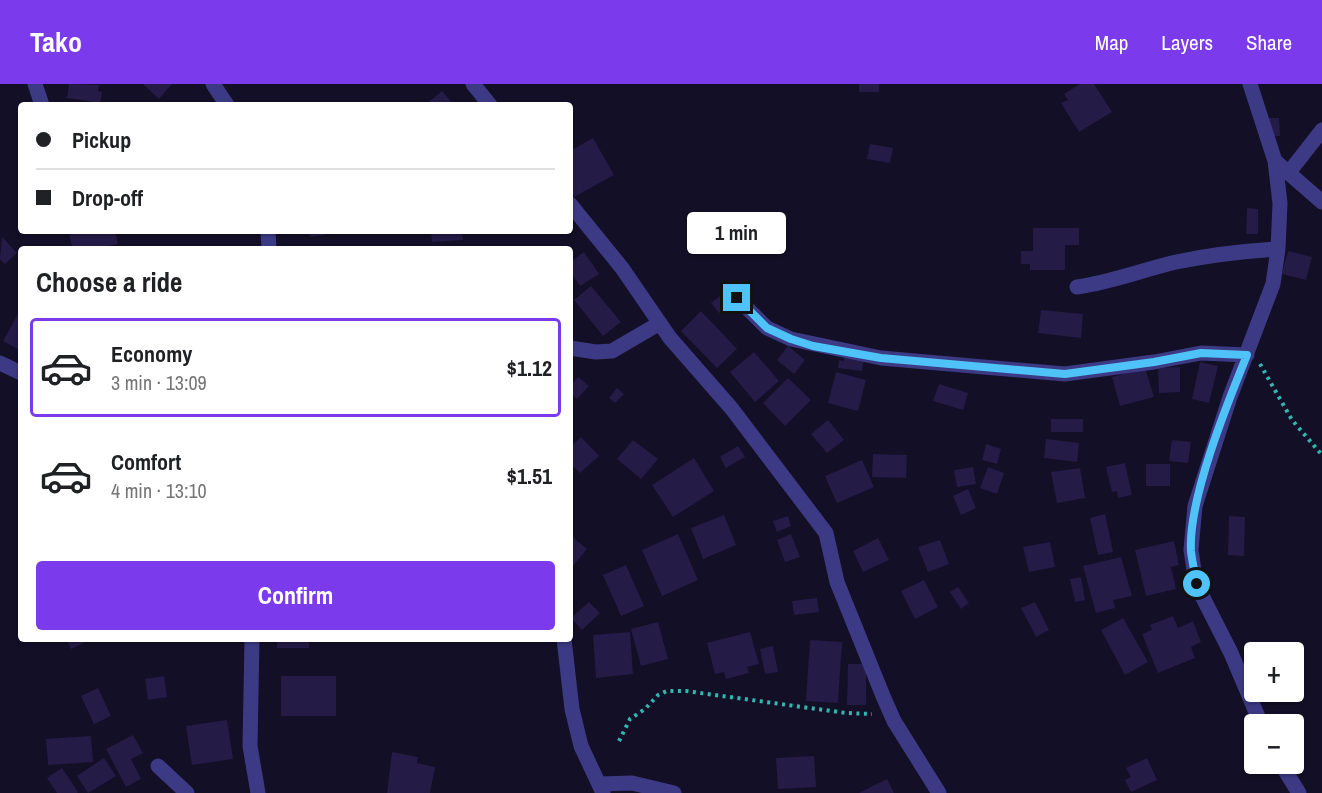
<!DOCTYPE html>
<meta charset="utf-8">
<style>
:root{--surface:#fff;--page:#f2f2f2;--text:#202124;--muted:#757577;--line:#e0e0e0;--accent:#7c3aed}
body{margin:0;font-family:"Archivo Narrow",sans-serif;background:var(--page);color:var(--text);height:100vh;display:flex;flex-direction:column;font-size:22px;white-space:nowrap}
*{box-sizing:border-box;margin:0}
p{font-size:20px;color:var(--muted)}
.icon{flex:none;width:33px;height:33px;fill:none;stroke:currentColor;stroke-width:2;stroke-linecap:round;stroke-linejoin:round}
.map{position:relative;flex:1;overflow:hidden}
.details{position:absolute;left:18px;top:162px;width:555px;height:396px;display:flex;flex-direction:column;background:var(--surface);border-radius:6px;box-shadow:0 2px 4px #0004}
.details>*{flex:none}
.banner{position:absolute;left:18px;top:18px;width:555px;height:132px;border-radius:6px;box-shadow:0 2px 4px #0004;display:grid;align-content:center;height:132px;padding:0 18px;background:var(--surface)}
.controls{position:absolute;left:1244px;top:558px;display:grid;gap:12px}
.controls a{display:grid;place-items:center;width:60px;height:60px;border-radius:6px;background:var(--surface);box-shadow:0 2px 4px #0004;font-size:30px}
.end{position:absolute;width:27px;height:27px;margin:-14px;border:8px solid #4fc3f7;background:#111;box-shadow:0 0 0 3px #111}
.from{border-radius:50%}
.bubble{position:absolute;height:42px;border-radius:6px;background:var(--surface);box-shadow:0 2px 4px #0004;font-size:20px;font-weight:700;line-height:42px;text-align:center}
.banner b{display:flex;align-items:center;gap:21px;height:57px;font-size:22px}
.banner b+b{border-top:2px solid var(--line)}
.banner i{width:15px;height:15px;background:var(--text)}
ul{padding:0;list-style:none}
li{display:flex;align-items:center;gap:18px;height:99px;margin:0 12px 9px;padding:0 6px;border:3px solid transparent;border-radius:6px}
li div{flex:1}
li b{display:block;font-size:22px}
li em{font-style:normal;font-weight:700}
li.current{border-color:var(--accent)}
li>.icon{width:54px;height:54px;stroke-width:1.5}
h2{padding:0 18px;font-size:27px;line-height:72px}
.primary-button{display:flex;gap:12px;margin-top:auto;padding:12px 18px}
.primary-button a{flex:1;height:69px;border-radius:6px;background:var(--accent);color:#fff;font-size:24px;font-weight:700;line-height:69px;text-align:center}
header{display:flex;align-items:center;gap:36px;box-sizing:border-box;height:84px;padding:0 30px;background:var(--accent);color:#fff}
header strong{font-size:28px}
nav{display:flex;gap:33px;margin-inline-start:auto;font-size:21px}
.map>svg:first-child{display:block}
.building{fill:#241b47}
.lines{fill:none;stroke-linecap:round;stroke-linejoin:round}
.path{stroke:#2fb8b0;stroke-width:4;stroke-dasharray:3 4.5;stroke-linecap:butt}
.street{stroke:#3d3a85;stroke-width:15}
.route{stroke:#4fc3f7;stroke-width:8}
</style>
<header>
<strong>Tako</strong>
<nav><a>Map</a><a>Layers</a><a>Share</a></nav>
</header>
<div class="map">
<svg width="1322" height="709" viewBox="0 0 1322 709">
<rect width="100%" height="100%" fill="#130f26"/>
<path class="building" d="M69,0l30,1 -1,6 4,1 -2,11 -33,-5z
M143,0h29l-13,15z
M859,0h20v8h-20z
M1080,0h14l18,28 -33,20 -18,-29 7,-3 -4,-6z
M442,7l12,14h-29z
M1268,34h11l1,18h-11z
M593,54l21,37 -40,22 -4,-8v-38z
M870,60l23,4 -3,15 -23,-4z
M1247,124l11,1v25h-12z
M1033,144h46v17h-14v25h-35v-6h-9v-13h12z
M69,147h46l3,13 -24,5h-22z
M309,147h16v4l-15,2z
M431,147h31l1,9 -31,2z
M2,153l15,16 -12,11 -5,-5z
M1288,167l24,6 -6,23 -24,-6z
M584,168l15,22 -19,12 -10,-15v-9z
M591,202l30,36 -18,14 -29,-36z
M720,212l8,10 -9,7 -8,-10z
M1041,226l42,4 -2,24 -43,-5z
M701,227l36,38 -20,19 -36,-37z
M18,230l3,2v35l-18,-10z
M788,262l17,14 -11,14 -17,-14z
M754,268l25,29 -24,21 -25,-30z
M844,272l20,2 -2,13 -24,-3 1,-8 5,1z
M1200,278l18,4 -9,37 -17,-4z
M1180,283v25l-21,1 -1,-25z
M1145,284l9,29 -34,9 -8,-29z
M836,288l30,8 -8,31 -30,-8z
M578,293l11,9 -12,13 -7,-7v-6z
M788,294l23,22 -26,26 -22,-23z
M939,300l29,9 -5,17 -30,-9z
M617,304l7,6 -9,9 -6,-5z
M1051,335h32v13h-32z
M828,336l16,20 -17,13 -16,-19z
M581,353l18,19 -19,17 -10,-10v-16z
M1046,355l33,4 -2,19 -33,-4z
M633,356l25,19 -17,20 -24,-20z
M1172,356l19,2 -3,21 -19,-2z
M986,360l15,5 -4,15 -15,-4z
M738,362l7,11 -19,11 -6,-11z
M873,370l34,1 -1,23 -34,-1z
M694,374l20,33 -41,26 -21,-32z
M862,376l12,27 -37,16 -12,-27z
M1125,379l7,32 -14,3 -1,-7 -5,1 -6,-25z
M1146,380h24v22h-24z
M973,383l3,17 -19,3 -3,-17z
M988,383l16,6 -7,21 -17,-6z
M1080,384l5,30 -28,5 -6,-31z
M968,405l8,19 -15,7 -8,-19z
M1105,430l8,38 -15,3 -8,-37z
M724,431l12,30 -33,14 -12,-31z
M788,432l3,10 -14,6 -4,-11z
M1229,432l16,1 -1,39 -16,-1z
M678,450l20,46 -36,16 -20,-46z
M791,450l9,23 -15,5 -8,-22z
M570,451l17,14 -15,18 -2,-2z
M878,454l11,22 -26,12 -10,-21z
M940,456l9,24 -21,8 -10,-25z
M1174,457l5,24 -8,2 5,22 -30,7 -11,-46z
M1050,458l5,25 -26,5 -6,-25z
M1121,473l11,39 -19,4 2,8 -19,5 -13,-47z
M626,481l18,41 -23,10 -18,-41z
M1081,493l4,23 -10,2 -5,-23z
M924,496l14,27 -23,12 -14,-28z
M958,503l11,16 -8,6 -11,-17z
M817,514l2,14 -25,3 -2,-14z
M589,518l11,11 -18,17 -11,-12z
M1035,518l14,28 -13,7 -15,-29z
M1173,532l5,12 15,-7 8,21 -10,5 4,11 -37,15 -16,-39 10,-4 -2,-5z
M1123,534l25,44 -23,13 -24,-45z
M658,538l10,37 -27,7 -10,-37z
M630,548l3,42 -37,4 -3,-43z
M750,548l9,32 -12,3 2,6 -23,6 -2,-7 -9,2 -8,-31z
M66,555h26l-21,10z
M277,555h32v9h-32z
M810,556l32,2 -4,61 -32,-2z
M773,562l5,26 -13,2 -5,-25z
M848,580h18v41h-19z
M164,592l3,21 -19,3 -3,-21z
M281,592h55v40h-55z
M98,604l13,28 -17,8 -13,-28z
M227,636l6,39 -41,6 -6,-39z
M133,651l10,18 -12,6 10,20 -15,8 -20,-38z
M91,652l2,26 -45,3 -2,-26z
M392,668l26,5 -1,6 18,4 -5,26h-43z
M814,672l2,31 -38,2 -2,-31z
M104,674l12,18 -28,17 -11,-17z
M1147,674l10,22 -26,12 -6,-12 6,-3 -5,-9z
M62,684l16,24 -1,1h-20l-10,-15z
M887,695l7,14h-35z"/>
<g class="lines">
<path class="path" d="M1260,280l32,56 30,35
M619,657l11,-22 15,-10 13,-14 9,-4h19l160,22 26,1"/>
<path class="street" d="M35,0l7,21
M213,0l14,21
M473,0l17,21
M1250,0l25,77 5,42 -2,46 -5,35 -43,113 -35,109 -4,44 5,34 35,69 30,71
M1275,77l47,41
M1290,87l32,-41
M570,120l52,64 48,70 62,71 94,124 11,49 46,114 11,25 45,72
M268,147l1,18
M1077,203c35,-5 65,-17 99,-25 34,-7 68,-11 102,-13
M737,214l30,30 24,11 90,19 184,16 89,-12 47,-9 46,2
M570,264l26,4 16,-1 48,-28
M0,279l21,10
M252,555l-2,107 8,47
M564,555l8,70 9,37 22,47
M1281,680l18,29
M158,682l29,27
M600,700l32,-1 42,10"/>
</g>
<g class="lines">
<path class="route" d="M737,214l30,30 24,11 22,7 68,12 184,16 89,-12 47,-9 46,2c-20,49 -59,145 -56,196 1,11 4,22 6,33"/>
</g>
</svg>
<div class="controls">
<a>+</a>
<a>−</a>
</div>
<i class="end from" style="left:1197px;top:500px"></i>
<i class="end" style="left:737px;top:214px"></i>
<div class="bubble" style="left:687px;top:128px;width:99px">1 min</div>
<div class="banner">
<b><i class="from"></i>Pickup</b>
<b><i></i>Drop-off</b>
</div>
<section class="details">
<h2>Choose a ride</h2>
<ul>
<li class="current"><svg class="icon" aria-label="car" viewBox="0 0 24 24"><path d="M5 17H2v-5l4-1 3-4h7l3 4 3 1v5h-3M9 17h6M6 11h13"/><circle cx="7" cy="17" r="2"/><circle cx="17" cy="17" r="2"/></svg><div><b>Economy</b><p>3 min · 13:09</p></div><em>$1.12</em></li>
<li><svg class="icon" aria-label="car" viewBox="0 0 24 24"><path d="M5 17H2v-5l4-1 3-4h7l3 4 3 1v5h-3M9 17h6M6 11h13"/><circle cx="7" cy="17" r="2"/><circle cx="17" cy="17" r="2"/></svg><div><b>Comfort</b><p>4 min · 13:10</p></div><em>$1.51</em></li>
</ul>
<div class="primary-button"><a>Confirm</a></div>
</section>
</div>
